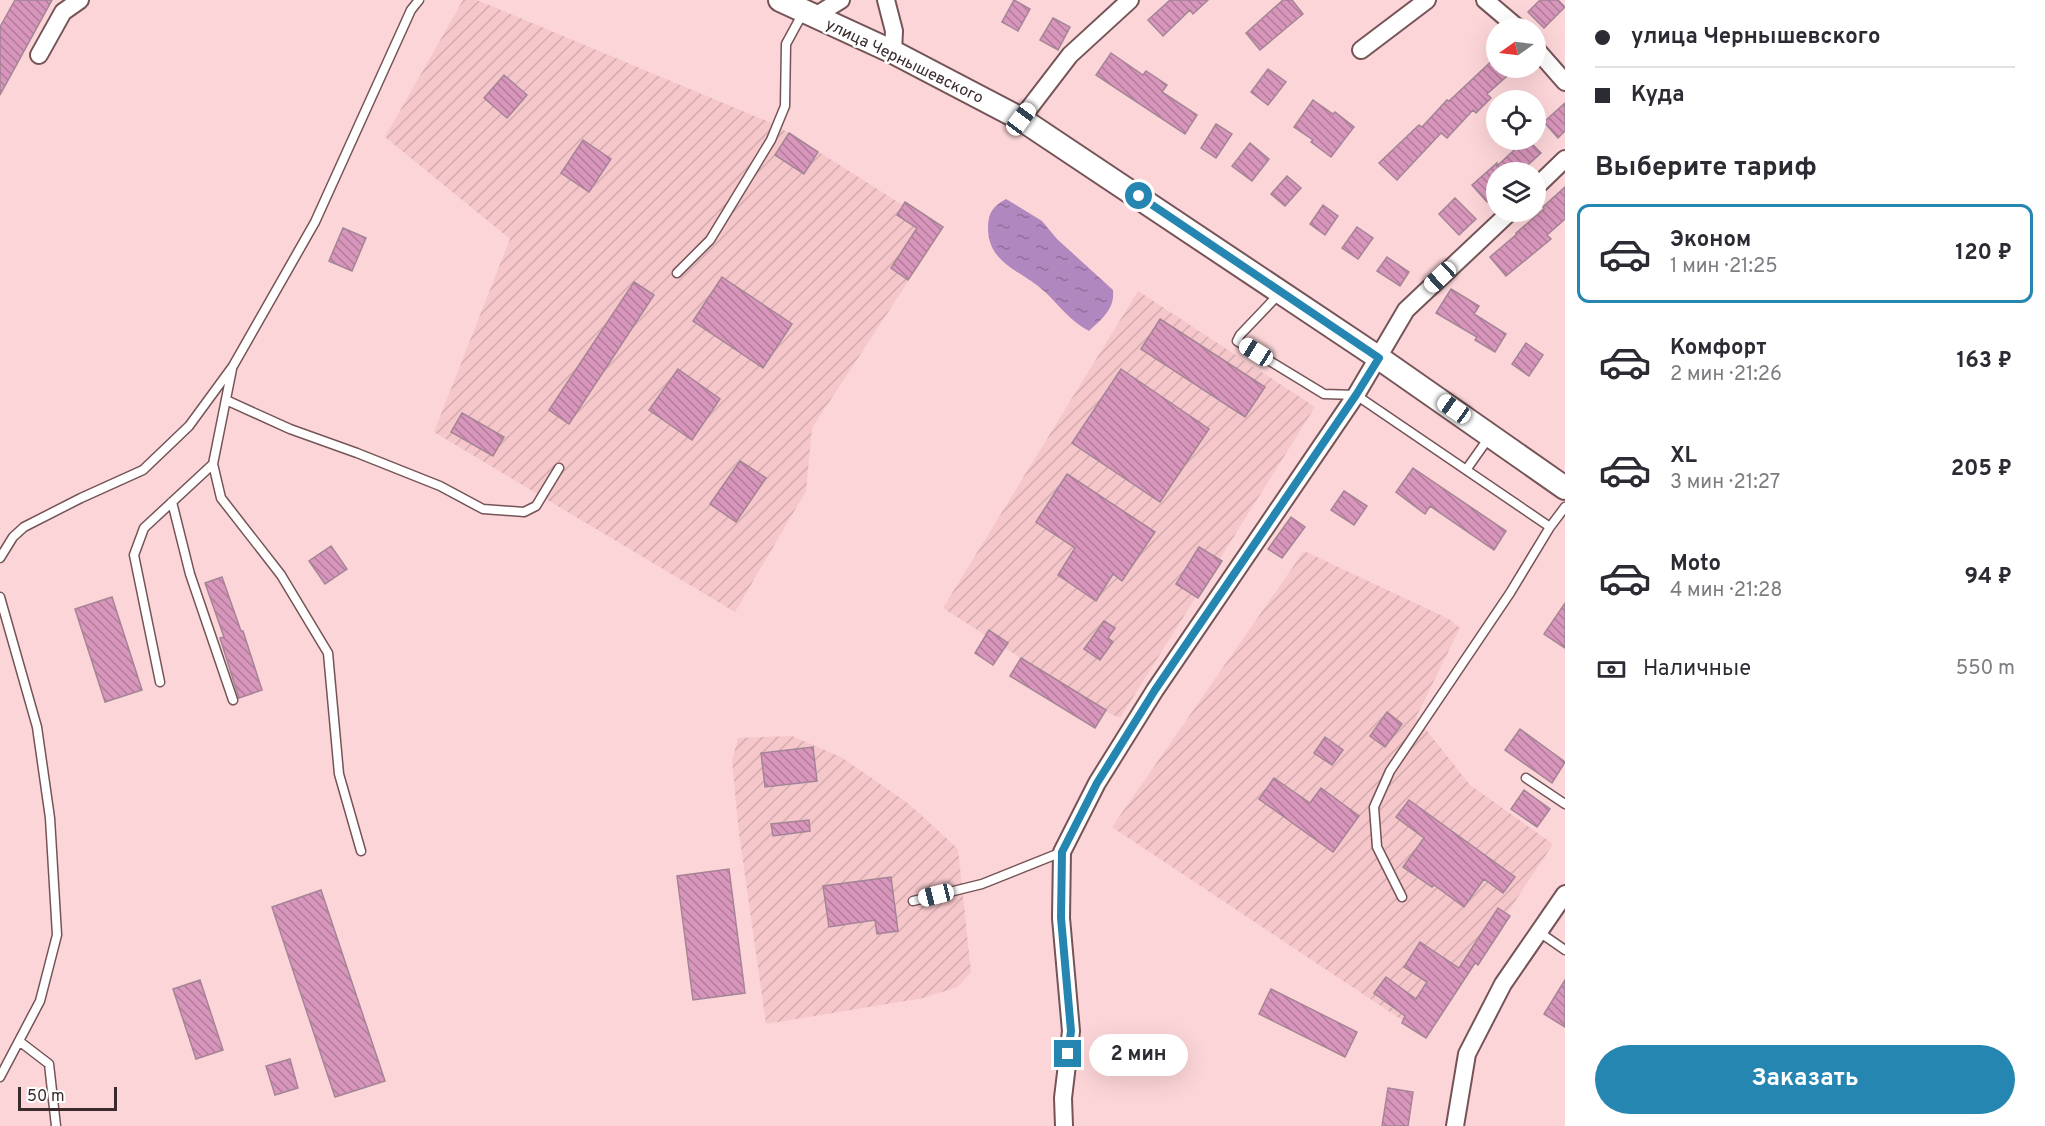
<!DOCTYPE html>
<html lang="ru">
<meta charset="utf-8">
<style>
:root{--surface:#fff;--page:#f7f7f7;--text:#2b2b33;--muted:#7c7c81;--line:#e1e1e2;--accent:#2586b1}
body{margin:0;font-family:Overpass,sans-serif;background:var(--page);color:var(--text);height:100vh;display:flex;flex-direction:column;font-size:22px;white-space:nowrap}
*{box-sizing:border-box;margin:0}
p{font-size:20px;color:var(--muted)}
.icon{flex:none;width:33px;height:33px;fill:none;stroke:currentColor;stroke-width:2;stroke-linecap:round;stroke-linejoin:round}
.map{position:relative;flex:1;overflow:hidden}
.sheet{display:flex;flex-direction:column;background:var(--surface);width:480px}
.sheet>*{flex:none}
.hud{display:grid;align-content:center;height:132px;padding:0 30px;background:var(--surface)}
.needle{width:39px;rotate:256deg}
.fabs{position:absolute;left:1486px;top:18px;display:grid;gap:12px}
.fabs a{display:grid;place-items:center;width:60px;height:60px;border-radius:50%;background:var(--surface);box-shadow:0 6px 24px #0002;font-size:30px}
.scale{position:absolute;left:18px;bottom:15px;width:99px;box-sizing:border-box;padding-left:6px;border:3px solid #392a2c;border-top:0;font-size:16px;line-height:21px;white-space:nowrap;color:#392a2c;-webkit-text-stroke:4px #fff;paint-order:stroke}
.end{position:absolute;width:27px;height:27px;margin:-14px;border:8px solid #2586b1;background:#fff;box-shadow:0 0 0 3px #fff}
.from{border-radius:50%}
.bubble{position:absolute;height:42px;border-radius:21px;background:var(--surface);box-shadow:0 6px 24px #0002;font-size:20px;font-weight:700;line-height:42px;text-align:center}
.car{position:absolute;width:18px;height:36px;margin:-18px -9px;border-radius:8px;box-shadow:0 0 4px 2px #0007;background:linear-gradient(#fff 24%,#345 0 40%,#fff 0 76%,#345 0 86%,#fff 0)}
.hud b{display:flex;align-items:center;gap:21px;height:57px;font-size:22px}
.hud b+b{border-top:2px solid var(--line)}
.hud i{width:15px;height:15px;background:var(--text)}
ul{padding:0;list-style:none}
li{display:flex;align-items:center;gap:18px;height:99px;margin:0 12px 9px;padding:0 18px;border:3px solid transparent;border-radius:12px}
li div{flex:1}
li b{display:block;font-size:22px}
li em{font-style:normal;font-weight:700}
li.selected{border-color:var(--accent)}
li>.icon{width:54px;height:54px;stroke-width:1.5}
h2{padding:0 30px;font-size:27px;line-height:72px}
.pay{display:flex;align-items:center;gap:15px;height:66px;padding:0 30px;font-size:22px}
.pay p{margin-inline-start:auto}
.action{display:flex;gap:12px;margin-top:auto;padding:12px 30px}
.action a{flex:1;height:69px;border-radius:36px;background:var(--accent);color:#fff;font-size:24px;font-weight:700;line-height:69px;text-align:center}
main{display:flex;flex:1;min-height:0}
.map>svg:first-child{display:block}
.industrial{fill:url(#industrial-furrows)}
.water{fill:url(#water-ripples)}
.building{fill:url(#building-back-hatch);stroke:#a38595;stroke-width:1.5}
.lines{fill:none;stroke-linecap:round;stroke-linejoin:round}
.service-casing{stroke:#755457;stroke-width:11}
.minor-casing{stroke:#755457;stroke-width:20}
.secondary-casing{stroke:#755457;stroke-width:26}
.service{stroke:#fff;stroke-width:8}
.minor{stroke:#fff;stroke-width:16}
.secondary{stroke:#fff;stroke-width:22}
.route{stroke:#2586b1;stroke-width:8}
.labels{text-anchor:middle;stroke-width:5;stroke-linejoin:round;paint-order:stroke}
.street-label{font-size:16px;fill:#392a2c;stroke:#fff}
</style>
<main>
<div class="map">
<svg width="1565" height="1126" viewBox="0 0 1565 1126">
<defs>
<pattern id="industrial-furrows" width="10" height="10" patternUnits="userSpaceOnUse" patternTransform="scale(1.5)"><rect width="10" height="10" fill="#f5c7cb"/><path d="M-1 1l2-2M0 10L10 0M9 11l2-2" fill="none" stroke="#d3abae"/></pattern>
<pattern id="water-ripples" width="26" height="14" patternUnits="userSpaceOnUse" patternTransform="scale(1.5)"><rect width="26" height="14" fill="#b187c0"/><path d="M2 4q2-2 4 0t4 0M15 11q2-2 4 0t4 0" fill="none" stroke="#916f9c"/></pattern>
<pattern id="building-back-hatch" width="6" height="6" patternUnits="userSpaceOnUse" patternTransform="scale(1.5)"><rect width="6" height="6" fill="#d996bc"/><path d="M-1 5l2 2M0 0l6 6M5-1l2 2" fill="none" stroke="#b17b99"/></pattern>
</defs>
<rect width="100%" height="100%" fill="#fcd5d8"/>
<path class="industrial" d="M463,0h14l292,122 20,11 153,97 -130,198 -6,63 -71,121 -301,-180 76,-193 -125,-102z
M1138,291l177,116 -195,311 -16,-7 -161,-103z
M1304,551l145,68 11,9 -44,89 54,68 83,59 -127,192 -314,-209z
M792,736l49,21 68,47 49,45 13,123 -13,15 -35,11 -157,26 -27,-191 -7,-72 6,-23z"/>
<path class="water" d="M1006,199l36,22 15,18 56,51c2,19 -11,29 -24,41 -19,-10 -30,-26 -45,-40 -22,-20 -56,-27 -56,-63 0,-15 5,-22 18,-29z"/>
<path class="building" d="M15,0h37l-52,95v-68z
M1014,0l16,9 -12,22 -16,-9z
M1170,0h38l-15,14 -3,-4 -27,26 -15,-16z
M1283,0h9l11,14 -43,36 -14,-17z
M1540,0h18l7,7 -21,21 -16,-16z
M1053,18l17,9 -12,23 -18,-10z
M1111,53l32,22 3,-4 21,14 -5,7 35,23 -12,19 -89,-59z
M1497,56v12h19l-29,26 4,4 -15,15 -3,-3 -26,28 -6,-5 -44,47 -18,-17 40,-38 3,2 25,-27 2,1z
M1268,69l18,13 -18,23 -17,-13z
M504,75l23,20 -20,23 -23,-20z
M1313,100l20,14 2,-2 19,15 -23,30 -20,-15 2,-2 -19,-13z
M1565,103v28l-7,7 -14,-16z
M1216,124l16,10 -16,24 -15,-10z
M789,133l29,19 -14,22 -29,-19z
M583,140l28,19 -22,33 -28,-19z
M1525,140h3l13,13 -21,19h-23v21l-10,9 -15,-17 25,-22v3z
M1250,143l19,16 -17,22 -20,-15z
M1287,176l14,12 -16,18 -14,-12z
M1565,187v32l-18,16 4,4 -45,37 -16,-19 27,-23 -1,-1 28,-24 -1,-2z
M1455,198l21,21 -17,16 -20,-21z
M905,202l38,25 -35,53 -17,-12 26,-40 -20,-13z
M1323,205l15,11 -13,19 -15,-11z
M1357,227l16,11 -15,21 -16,-11z
M343,228l23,10 -14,33 -23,-10z
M1387,257l22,15 -9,14 -23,-15z
M722,277l70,47 -29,44 -70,-47z
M634,282l20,13 -85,129 -20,-14z
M1451,289l28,17 -5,8 32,20 -11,18 -20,-12 2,-3 -41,-24z
M1160,319l105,68 -20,30 -104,-68z
M1526,343l17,12 -14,21 -17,-12z
M678,369l42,30 -28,41 -43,-30z
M1121,369l88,60 -49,73 -88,-59z
M462,413l42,24 -11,19 -42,-24z
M740,461l26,17 -30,44 -26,-18z
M1413,468l93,63 -12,19 -64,-44 -5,8 -29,-22z
M1067,474l88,58 -33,49 -9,-7 -17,27 -38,-26 17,-27 -39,-26z
M1344,491l23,15 -13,19 -23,-15z
M1291,517l14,10 -23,31 -14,-9z
M331,546l16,23 -22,15 -16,-23z
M1199,547l23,14 -24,37 -22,-14z
M222,577l19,54h2l19,59 -23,8 -19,-60 4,-1 -19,-54z
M112,597l30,93 -37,12 -30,-93z
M1565,603v45l-21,-14z
M1104,621l11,7 -7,10 5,4 -13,18 -16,-11z
M989,630l19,13 -15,22 -18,-12z
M1021,658l85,52 -11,18 -85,-52z
M1387,712l15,12 -17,23 -15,-11z
M1520,729l45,33 -13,21 -47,-33z
M1325,737l18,13 -11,15 -18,-12z
M813,747l4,34 -52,6 -4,-34z
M1274,778l36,25 11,-15 38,28 -26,36 -74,-53z
M1524,790l26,19 -13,18 -26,-18z
M1409,800l106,77 -12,16 -19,-14 -20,28 -30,-22 -2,2 -29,-20 21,-29 -28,-21z
M809,820l1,11 -37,5 -2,-12z
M729,869l16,124 -52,7 -16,-124z
M891,877l7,54 -21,3 -2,-14 -46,7 -6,-41z
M321,890l64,191 -50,16 -63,-190z
M1498,908l12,8 -32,49 -3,-2 -49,75 -24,-15 3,-7 -31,-23 12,-16 30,22 11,-17 -23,-15 16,-25 39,26z
M200,980l23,70 -27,9 -23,-70z
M1565,980v47l-21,-13z
M1271,989l86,43 -12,25 -86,-43z
M290,1059l8,29 -23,7 -9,-29z
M1388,1088l25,4 -5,34h-26z"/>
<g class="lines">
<g class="service-casing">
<path id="service" d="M677,273l33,-33 61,-100 14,-34 1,-62 18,-33
M1280,293l-40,42 -3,6 87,53 32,1 194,132
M226,400l64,29 67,24 83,33 43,23 41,3 12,-6 23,-38
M213,464l8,34 60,77 47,78 11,121 22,77
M1466,470l24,-34
M172,502l18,72 43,126
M0,558l13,-21 11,-10 57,-29 62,-28 46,-44 44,-60 82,-144 96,-212 8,-10
M0,597l37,130 13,91 7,117 -17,66 -40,76
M160,682l-26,-127 10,-27 69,-64 19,-95
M1526,778l39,26
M1402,897l-25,-50 -3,-40 16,-36 120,-178 40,-66 15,-20
M913,901l69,-17 80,-32
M1539,932l26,18
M19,1041l30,23 7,62"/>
</g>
<g class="minor-casing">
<path id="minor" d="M886,0l8,31 -1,21
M1485,0l33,28
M815,16l26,-16
M1536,49l29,33
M1361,50l66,-50
M39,55l24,-43 17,-12
M1021,119l49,-64 60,-55
M1536,187l29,-28
M1064,1126l-1,-28 8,-67 -10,-113 1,-66 35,-69 58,-93 201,-295 50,-85 104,-98
M1455,1126l12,-72 36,-70 62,-90"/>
</g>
<g class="secondary-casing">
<path id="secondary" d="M780,0l113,52 128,67 358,239 186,130"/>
</g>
<use href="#service" class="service"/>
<use href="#minor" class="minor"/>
<use href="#secondary" class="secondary"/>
</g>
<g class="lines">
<path class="route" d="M1068,1054l3,-23 -10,-113 1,-66 35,-69 58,-93 201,-295 23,-37 -240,-162"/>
</g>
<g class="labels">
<g class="street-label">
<text transform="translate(905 60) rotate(26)" y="6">улица Чернышевского</text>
</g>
</g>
</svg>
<div class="fabs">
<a><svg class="needle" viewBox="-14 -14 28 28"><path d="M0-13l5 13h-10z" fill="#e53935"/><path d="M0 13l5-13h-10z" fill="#7c7c81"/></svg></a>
<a><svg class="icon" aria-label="locate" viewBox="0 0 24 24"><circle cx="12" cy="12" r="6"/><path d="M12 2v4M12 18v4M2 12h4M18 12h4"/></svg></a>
<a><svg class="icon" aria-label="layers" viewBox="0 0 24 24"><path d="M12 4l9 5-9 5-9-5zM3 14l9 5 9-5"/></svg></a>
</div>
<div class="scale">50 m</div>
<i class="end from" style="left:1139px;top:196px"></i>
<i class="end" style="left:1068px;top:1054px"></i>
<div class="bubble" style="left:1089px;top:1034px;width:99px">2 мин</div>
<i class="car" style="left:1021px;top:119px;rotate:37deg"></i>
<i class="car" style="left:1440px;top:277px;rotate:227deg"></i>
<i class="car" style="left:1256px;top:352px;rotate:302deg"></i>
<i class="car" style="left:1454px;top:409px;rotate:305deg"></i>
<i class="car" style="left:936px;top:895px;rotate:256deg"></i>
</div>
<section class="sheet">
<div class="hud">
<b><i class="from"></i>улица Чернышевского</b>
<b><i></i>Куда</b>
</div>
<h2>Выберите тариф</h2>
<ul>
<li class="selected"><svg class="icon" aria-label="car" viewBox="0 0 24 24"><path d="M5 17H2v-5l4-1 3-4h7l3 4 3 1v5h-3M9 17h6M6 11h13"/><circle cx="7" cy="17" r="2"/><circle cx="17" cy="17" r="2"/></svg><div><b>Эконом</b><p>1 мин · 21:25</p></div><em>120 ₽</em></li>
<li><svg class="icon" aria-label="car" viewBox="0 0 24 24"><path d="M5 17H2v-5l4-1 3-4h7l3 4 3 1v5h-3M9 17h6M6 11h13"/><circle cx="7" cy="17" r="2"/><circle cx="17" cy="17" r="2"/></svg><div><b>Комфорт</b><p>2 мин · 21:26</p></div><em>163 ₽</em></li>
<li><svg class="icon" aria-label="car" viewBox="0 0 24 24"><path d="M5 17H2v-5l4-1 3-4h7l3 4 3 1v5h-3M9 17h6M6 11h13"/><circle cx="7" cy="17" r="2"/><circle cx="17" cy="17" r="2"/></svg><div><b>XL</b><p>3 мин · 21:27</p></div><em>205 ₽</em></li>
<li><svg class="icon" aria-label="car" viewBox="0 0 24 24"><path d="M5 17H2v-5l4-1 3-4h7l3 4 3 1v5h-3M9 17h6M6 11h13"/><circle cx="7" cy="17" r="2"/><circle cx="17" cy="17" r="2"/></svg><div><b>Moto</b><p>4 мин · 21:28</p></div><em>94 ₽</em></li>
</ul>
<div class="pay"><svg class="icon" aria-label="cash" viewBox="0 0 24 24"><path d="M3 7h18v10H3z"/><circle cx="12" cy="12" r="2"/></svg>Наличные<p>550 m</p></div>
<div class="action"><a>Заказать</a></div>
</section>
</main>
